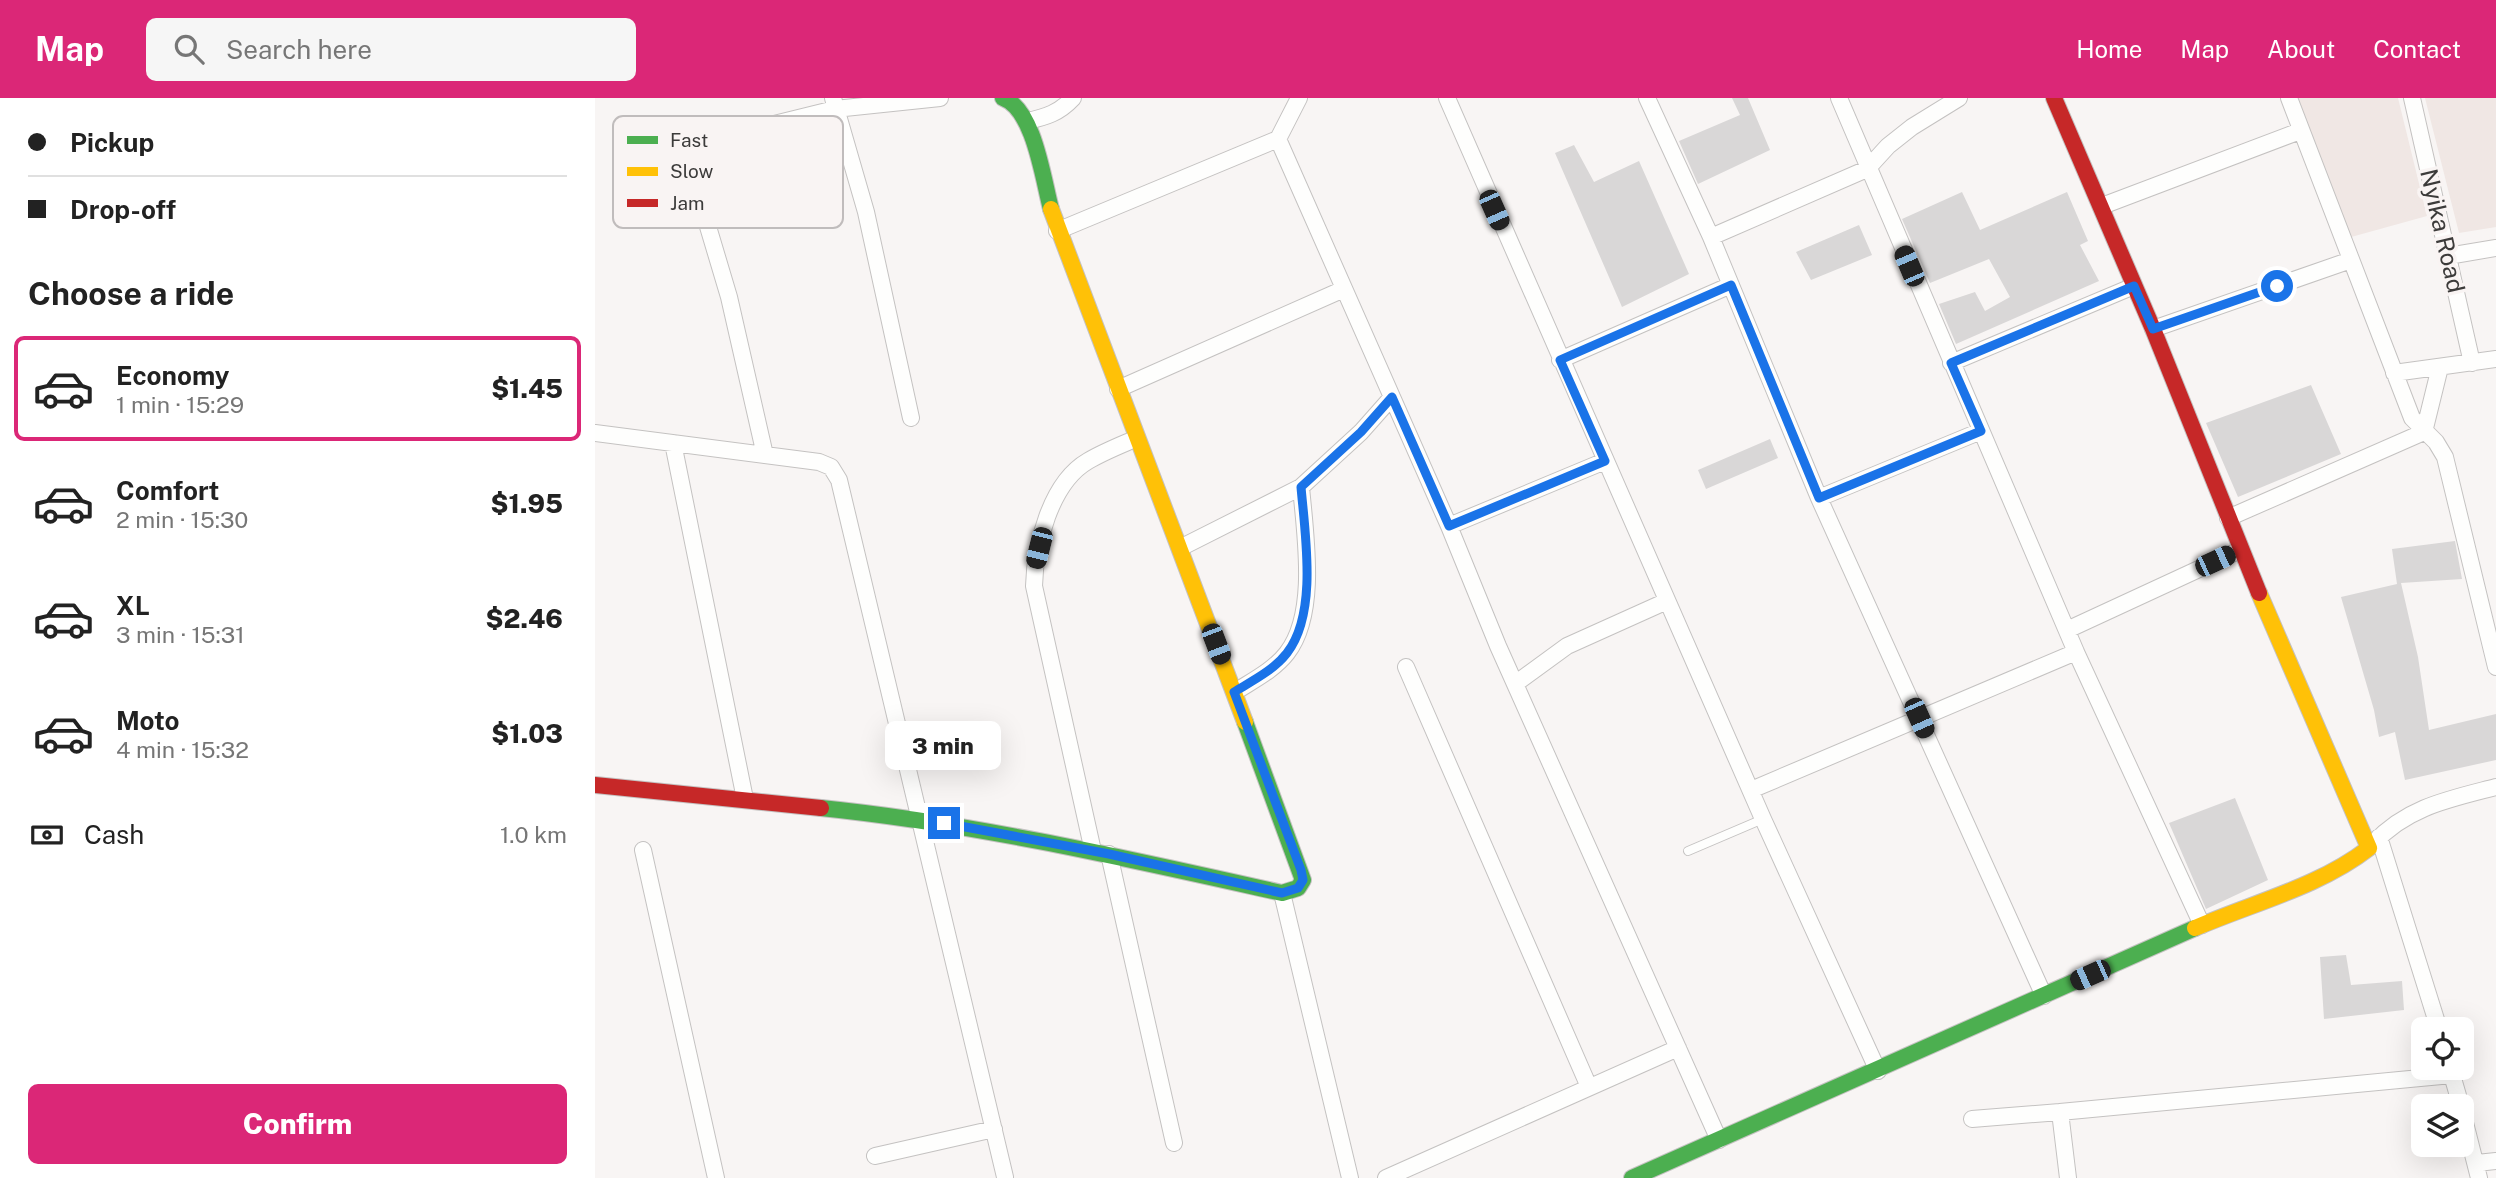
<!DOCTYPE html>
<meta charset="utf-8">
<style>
:root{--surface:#fff;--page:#f6f6f6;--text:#222;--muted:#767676;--line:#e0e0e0;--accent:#db2777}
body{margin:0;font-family:"Public Sans",sans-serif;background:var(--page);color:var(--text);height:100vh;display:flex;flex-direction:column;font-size:26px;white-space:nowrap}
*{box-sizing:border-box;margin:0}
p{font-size:23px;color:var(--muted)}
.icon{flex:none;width:38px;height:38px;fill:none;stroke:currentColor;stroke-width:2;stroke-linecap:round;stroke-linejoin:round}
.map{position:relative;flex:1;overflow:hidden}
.drawer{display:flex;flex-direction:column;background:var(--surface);width:595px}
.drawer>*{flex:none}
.guide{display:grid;align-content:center;height:154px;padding:0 28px;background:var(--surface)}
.tools{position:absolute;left:1816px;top:919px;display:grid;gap:14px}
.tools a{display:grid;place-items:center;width:63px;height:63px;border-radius:10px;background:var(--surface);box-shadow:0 7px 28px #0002;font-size:35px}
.end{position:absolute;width:32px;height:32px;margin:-16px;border:9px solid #1a73e8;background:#fff;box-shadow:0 0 0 4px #fff}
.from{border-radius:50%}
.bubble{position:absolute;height:49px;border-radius:10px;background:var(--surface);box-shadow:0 7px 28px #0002;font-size:23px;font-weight:800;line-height:49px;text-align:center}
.car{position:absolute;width:21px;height:42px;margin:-21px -10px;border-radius:9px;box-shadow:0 0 5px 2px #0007;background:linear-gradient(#222 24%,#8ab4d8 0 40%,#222 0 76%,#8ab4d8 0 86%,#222 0)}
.guide b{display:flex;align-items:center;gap:24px;height:66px;font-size:26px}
.guide b+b{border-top:2px solid var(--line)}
.guide i{width:18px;height:18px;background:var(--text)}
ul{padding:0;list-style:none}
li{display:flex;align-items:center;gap:21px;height:105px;margin:0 14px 10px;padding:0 14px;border:4px solid transparent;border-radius:10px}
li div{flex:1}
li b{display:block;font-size:26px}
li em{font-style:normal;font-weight:800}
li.active{border-color:var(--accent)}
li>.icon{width:63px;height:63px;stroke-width:1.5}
h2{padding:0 28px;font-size:32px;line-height:84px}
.pay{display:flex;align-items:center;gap:18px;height:77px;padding:0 28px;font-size:26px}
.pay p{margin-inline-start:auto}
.button{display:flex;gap:14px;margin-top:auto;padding:14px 28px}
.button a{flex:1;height:80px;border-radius:10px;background:var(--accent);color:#fff;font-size:28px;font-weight:800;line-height:80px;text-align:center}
header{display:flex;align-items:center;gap:42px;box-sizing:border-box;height:98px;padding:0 35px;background:var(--accent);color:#fff}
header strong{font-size:33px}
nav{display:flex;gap:38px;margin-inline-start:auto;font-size:24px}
.search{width:490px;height:63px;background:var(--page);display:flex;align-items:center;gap:18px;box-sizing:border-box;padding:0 24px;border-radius:10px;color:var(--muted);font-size:26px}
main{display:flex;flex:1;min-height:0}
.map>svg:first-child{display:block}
.built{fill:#f0e7e4}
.building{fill:#d9d7d7}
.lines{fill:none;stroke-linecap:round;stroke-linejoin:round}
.lane-casing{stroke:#c4c2c1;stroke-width:10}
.street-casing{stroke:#c4c2c1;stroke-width:18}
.fast-casing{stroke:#c4c2c1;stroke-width:18}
.slow-casing{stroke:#c4c2c1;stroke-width:18}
.jam-casing{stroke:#c4c2c1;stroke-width:18}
.lane{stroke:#fefefd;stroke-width:8}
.street{stroke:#fefefd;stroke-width:16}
.fast{stroke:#4caf50;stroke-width:16}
.slow{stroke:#ffc107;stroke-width:16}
.jam{stroke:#c62828;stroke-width:16}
.route{stroke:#1a73e8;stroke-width:9}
.labels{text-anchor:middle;stroke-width:7;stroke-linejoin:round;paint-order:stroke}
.street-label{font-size:24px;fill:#3c3b3a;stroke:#f9f4f3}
.key{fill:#f9f4f3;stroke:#c0bcbc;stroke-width:2}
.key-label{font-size:19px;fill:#3c3b3a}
</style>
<header>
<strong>Map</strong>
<div class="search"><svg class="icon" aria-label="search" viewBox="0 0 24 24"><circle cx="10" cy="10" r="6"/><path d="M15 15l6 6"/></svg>Search here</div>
<nav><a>Home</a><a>Map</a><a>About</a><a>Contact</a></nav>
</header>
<main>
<section class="drawer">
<div class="guide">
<b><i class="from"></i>Pickup</b>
<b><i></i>Drop-off</b>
</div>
<h2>Choose a ride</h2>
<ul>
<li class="active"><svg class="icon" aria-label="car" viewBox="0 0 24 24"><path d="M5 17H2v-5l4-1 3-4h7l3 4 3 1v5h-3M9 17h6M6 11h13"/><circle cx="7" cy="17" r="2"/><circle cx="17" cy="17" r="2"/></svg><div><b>Economy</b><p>1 min · 15:29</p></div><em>$1.45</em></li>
<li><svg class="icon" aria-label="car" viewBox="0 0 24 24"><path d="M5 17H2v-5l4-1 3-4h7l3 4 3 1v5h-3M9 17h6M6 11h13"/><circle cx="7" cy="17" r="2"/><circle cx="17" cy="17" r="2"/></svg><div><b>Comfort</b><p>2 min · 15:30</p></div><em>$1.95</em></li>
<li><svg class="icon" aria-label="car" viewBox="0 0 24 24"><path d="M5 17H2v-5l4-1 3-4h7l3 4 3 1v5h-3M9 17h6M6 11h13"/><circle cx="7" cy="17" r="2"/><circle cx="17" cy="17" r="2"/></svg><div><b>XL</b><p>3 min · 15:31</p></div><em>$2.46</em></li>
<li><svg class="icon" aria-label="car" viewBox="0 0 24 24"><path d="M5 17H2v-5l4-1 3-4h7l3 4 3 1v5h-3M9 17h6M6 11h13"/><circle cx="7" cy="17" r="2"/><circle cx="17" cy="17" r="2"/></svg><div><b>Moto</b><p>4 min · 15:32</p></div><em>$1.03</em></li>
</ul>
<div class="pay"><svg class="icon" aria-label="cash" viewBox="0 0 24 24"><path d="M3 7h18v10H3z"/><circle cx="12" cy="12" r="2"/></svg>Cash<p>1.0 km</p></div>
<div class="button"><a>Confirm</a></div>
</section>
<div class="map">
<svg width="1901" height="1080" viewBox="0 0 1901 1080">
<rect width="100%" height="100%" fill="#f8f5f4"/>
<path class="built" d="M1695,0h108l29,118 -83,23z
M1830,0h71v129l-37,6z"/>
<path class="building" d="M1137,0h16l22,52 -72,34 -19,-43 61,-26z
M979,47l20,37 45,-21 50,113 -67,33 -67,-154z
M1367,94l18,38 87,-38 21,49 -8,4 19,36 -143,63 -17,-40 36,-12 10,19 25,-14 -21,-38 -59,24 -28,-64z
M1264,127l13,30 -61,25 -15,-28z
M1716,287l30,69 -103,43 -32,-74z
M1175,341l8,19 -72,31 -8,-19z
M1860,443l7,38 -61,4 17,74 11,73 67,-16v46l-91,20 -10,-48 -16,5 -5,-27 -33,-113 56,-13 -5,-35z
M1640,700l33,82 -62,29 -37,-86z
M1751,857l5,30 51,-4 2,29 -80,9 -4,-62z"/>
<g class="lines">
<g class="lane-casing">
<path id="lane" d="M1093,753l75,-32"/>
</g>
<g class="street-casing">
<path id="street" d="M238,0l33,114 45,206
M704,0l-21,41 171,387
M852,0l316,721 115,252
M1052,0l64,139 108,261 225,498
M1244,0l237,554 126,273
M1694,0l123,320 24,24 9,15 51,210
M1817,0l60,265
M432,23c19,-4 32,-8 46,-23
M1507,108l198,-75
M462,133l221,-92
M1116,139l156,-68 21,-23 24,-19 47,-29
M1853,158l48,-8
M1558,231l198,-69
M965,262l171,-75
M1356,265l183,-77
M1799,275l102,-14
M523,291l226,-100
M0,335l224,29 12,5 8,13 166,697
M78,345l72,356
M170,357l-36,-158 -34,-114 -6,-31 9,-9 137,-34 105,-11
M1010,363l-156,65 49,120 221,494
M1224,400l162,-67
M1633,420l196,-86 16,-65
M585,450l121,-61 60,-55 31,-35
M1472,532l173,-80
M811,569l183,420
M920,586l52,-38 100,-45
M640,594c17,-11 39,-22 52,-39 31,-40 18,-119 14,-166
M1156,692l325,-138
M1784,739l60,192
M1779,745c33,-36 76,-44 122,-56
M48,752l73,328
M498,753l-59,-265c1,-40 16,-103 54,-125 15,-9 33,-16 49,-23
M514,756l65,289
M687,795l68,285
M1855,970l11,38
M1867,1013l17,67
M1377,1021l88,-7
M280,1058l119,-27
M1882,1065l19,-2
M791,1080l292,-130
M1473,1080l-8,-66 392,-37"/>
</g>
<g class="fast-casing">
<path id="fast" d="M408,0c31,11 40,81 48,111
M226,710c156,16 308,51 461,85l16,-5 5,-8 -58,-158
M1037,1080l563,-250"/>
</g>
<g class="slow-casing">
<path id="slow" d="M456,111l194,513
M1600,830c57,-25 124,-41 174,-80l-110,-255"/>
</g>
<g class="jam-casing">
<path id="jam" d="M1459,0l99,231 106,264
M0,687l226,23"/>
</g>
<use href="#lane" class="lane"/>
<use href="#street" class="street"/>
<use href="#fast" class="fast"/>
<use href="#slow" class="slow"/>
<use href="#jam" class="jam"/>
</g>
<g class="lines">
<path class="route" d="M349,725l165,31 173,39 16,-5 5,-8 -2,-10 -67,-178c18,-11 40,-22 53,-39 31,-40 18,-119 14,-166l60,-55 31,-35 57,129 156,-65 -45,-101 171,-75 88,213 162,-67 -30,-68 183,-77 19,43 124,-43"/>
</g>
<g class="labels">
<g class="street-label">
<text transform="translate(1847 133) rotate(77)" y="8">Nyika Road</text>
</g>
</g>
<rect x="18" y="18" width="230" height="112" rx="10" class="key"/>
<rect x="32" y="38" width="31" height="8" fill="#4caf50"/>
<rect x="32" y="69" width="31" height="9" fill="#ffc107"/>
<rect x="32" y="101" width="31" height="8" fill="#c62828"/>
<g class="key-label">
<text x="75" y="49">Fast</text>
<text x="75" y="80">Slow</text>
<text x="75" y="112">Jam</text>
</g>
</svg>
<div class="tools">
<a><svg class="icon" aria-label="locate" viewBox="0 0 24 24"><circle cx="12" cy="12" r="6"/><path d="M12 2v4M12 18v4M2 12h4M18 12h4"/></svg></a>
<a><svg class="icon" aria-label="layers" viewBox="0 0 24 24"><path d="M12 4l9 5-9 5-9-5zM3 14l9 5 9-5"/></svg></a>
</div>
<i class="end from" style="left:1682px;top:188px"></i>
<i class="end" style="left:349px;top:725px"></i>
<div class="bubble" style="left:290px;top:623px;width:116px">3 min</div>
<i class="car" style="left:899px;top:112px;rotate:156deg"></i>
<i class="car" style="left:1314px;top:168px;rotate:337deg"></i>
<i class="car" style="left:444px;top:450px;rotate:194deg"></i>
<i class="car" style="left:1620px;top:463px;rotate:65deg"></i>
<i class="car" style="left:621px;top:546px;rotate:159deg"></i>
<i class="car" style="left:1324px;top:620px;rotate:156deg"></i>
<i class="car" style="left:1495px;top:877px;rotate:246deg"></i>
</div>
</main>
